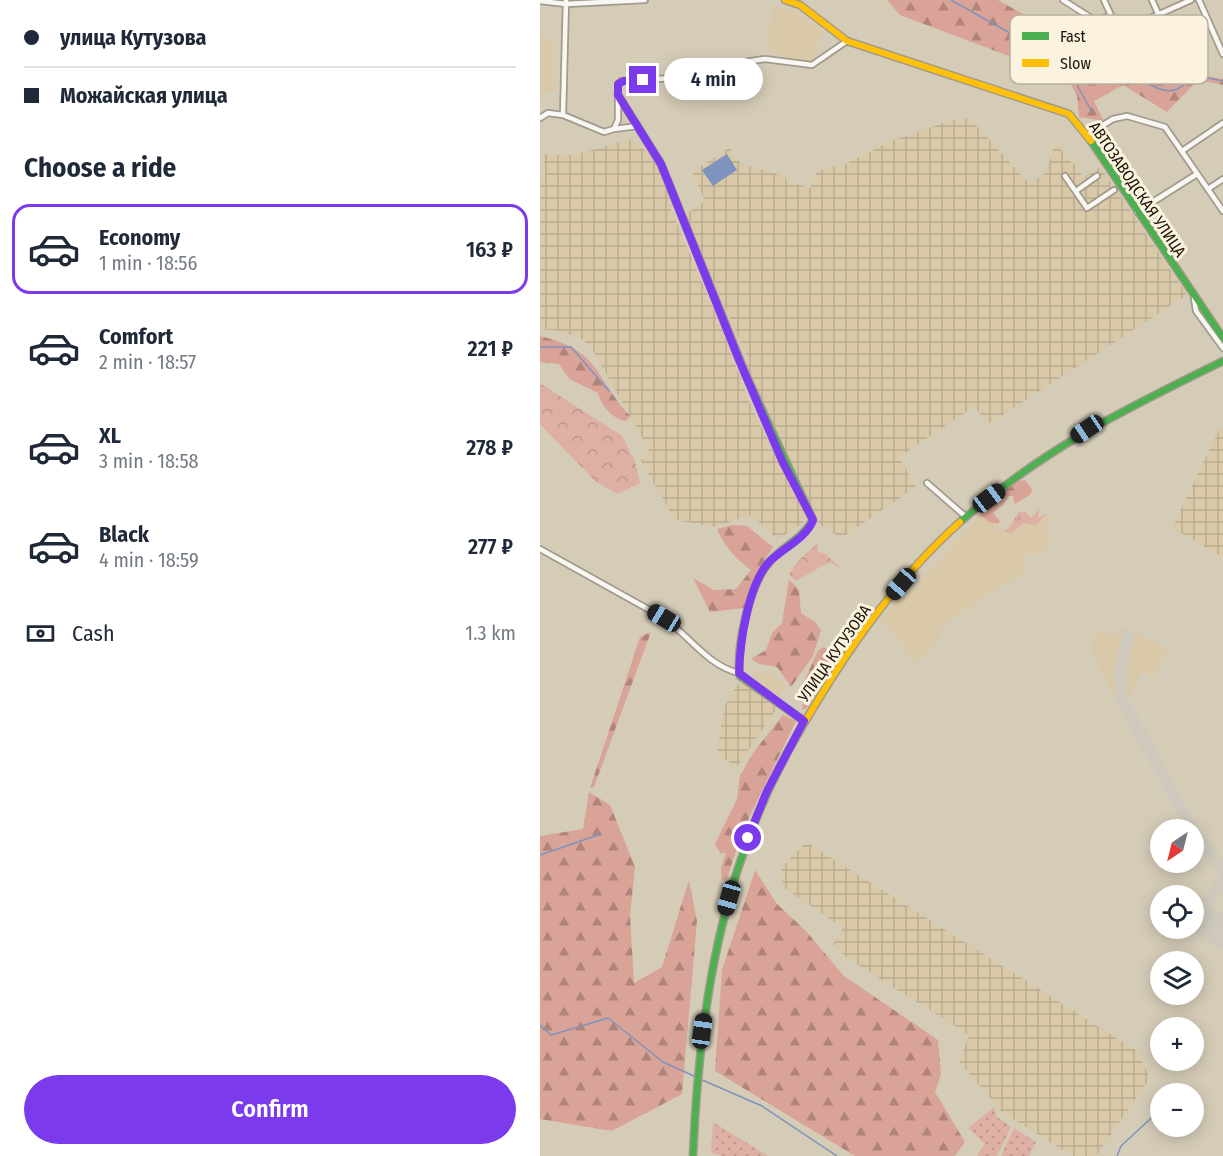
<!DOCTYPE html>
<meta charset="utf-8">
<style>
:root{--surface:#fff;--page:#f2f2f3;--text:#1f2937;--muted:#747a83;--line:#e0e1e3;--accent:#7c3aed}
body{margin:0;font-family:"Fira Sans Condensed",sans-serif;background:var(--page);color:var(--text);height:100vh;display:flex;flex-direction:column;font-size:22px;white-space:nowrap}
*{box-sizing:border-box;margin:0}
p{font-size:20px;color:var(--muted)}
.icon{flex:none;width:33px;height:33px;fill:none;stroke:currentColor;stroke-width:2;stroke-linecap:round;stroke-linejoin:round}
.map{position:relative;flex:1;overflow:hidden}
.side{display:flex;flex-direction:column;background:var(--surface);width:540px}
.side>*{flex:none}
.banner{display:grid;align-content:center;height:132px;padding:0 24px;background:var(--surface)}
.needle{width:39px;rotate:215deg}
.tools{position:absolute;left:610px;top:819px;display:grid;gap:12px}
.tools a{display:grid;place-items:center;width:54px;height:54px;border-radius:50%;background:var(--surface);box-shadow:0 3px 15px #0003;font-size:30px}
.end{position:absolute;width:27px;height:27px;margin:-14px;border:8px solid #7c3aed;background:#fff;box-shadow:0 0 0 3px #fff}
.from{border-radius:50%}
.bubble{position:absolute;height:42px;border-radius:21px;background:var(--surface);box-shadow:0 3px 15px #0003;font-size:20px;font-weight:600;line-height:42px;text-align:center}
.car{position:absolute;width:18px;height:36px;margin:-18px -9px;border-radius:8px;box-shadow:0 0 4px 2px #0007;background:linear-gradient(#222 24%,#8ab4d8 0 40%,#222 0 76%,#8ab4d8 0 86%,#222 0)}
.banner b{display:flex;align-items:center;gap:21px;height:57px;font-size:22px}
.banner b+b{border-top:2px solid var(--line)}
.banner i{width:15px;height:15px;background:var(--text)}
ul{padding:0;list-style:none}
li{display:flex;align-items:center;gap:18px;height:90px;margin:0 12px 9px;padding:0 12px;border:3px solid transparent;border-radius:18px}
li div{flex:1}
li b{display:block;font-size:22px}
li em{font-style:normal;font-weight:600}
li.on{border-color:var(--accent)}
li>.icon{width:54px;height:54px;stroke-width:1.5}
h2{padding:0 24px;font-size:27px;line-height:72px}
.pay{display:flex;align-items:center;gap:15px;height:66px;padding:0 24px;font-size:22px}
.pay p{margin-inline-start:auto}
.cta{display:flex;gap:12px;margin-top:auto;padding:12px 24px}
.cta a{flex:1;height:69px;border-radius:36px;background:var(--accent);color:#fff;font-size:24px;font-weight:600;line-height:69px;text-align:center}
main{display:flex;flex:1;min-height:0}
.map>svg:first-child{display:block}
.built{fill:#d9c9a8}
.industrial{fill:url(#industrial-grid)}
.grass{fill:url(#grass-tufts)}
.forest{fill:url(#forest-firs)}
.park{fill:url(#park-crowns)}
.garden{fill:url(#garden-dots)}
.water{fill:#7e93be}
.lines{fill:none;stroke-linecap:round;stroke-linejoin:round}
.stream{stroke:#7e93be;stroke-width:1.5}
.taxiway{stroke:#cec9bc;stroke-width:12}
.runway{stroke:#cec9bc;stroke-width:32}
.street-casing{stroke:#a29a8b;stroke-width:8}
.fast-casing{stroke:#a29a8b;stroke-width:9}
.slow-casing{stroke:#a29a8b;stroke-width:9}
.street{stroke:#f9f7f4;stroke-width:4.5}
.fast{stroke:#4caf50;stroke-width:6}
.slow{stroke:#ffc107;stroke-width:6}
.route{stroke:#7c3aed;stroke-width:8}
.labels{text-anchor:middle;stroke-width:6;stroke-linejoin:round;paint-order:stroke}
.street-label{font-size:16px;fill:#1d1608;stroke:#fbf2df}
.key{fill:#fbf2df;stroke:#b8b09e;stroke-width:1.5}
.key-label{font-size:16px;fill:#1d1608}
</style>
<main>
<section class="side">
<div class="banner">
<b><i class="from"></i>улица Кутузова</b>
<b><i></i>Можайская улица</b>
</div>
<h2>Choose a ride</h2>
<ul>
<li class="on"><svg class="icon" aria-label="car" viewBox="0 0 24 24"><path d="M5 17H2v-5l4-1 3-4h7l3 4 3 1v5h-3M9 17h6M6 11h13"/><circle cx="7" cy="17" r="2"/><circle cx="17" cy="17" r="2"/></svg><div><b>Economy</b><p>1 min · 18:56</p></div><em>163 ₽</em></li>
<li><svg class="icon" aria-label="car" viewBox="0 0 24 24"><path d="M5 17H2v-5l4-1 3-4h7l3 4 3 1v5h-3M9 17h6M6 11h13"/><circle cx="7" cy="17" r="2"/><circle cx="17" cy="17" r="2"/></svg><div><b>Comfort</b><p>2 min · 18:57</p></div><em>221 ₽</em></li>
<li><svg class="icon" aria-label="car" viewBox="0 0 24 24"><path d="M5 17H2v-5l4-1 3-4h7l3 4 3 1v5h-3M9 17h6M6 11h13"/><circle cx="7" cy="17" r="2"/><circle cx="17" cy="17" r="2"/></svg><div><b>XL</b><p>3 min · 18:58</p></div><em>278 ₽</em></li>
<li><svg class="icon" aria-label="car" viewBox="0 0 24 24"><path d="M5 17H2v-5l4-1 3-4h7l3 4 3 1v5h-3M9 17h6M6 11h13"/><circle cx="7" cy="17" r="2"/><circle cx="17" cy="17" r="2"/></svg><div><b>Black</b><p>4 min · 18:59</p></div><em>277 ₽</em></li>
</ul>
<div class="pay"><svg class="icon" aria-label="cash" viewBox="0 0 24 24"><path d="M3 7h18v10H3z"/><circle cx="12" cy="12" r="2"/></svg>Cash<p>1.3 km</p></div>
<div class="cta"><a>Confirm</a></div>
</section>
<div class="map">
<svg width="683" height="1156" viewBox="0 0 683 1156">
<defs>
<pattern id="industrial-grid" width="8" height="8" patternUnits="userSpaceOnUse" patternTransform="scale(1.5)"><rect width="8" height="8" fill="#d9c9a8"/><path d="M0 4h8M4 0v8" fill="none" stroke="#baac8f"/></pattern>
<pattern id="grass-tufts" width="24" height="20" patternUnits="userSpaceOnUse" patternTransform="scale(1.5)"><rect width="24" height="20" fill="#deafa3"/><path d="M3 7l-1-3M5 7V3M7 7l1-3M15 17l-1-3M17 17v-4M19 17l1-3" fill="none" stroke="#be968b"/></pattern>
<pattern id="forest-firs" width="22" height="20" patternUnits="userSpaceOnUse" patternTransform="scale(1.5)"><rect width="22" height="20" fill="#daa397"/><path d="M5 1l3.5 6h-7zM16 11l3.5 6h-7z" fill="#b08479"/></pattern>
<pattern id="park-crowns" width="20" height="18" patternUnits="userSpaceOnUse" patternTransform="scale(1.5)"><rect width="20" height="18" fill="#deafa3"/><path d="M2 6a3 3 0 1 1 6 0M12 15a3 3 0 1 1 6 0" fill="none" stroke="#be968b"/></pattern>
<pattern id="garden-dots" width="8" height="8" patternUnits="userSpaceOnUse" patternTransform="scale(1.5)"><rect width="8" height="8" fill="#deafa3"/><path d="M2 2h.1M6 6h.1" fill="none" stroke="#be968b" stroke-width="1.8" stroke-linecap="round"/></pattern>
</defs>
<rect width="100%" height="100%" fill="#d5ccb8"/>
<path class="built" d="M233,5l27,10 23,17 -13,31 -40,-10 -1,-21z
M0,37l12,1 4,54h-16z
M507,513l4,5 -4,6 2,23 -10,9 -7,-4 -10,7 6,10 -82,53 -7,8 3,5 -25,28 -36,-44 19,-22 6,1 74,-83 23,16 8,2 13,-10 12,2z
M583,626l44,22 -13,30 -12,-6 -13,24 -14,2 -25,-52 9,-18 18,9z
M219,669l27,16 -8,14 -27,-19z"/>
<path class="industrial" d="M429,118l61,66 17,-13 8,-30 17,23 4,-1 7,14 18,-10 10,16 -1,7 -9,11 16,-10 70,104 -200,130 -12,-19 -76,51 17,30 -75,51 -22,-14 -76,-161 5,-4 -64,-144 21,-14 -13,-29 38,-25 5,12 10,6 40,11 2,5 23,7 6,-15 16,-9 4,5 57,-29 59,-20z
M90,139l25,19 15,42 -1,5 54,126 27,73 56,111 -3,8 -25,16 -27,-24 -37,12 -39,-7 -34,-59 8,-11 -58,-103 -9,-8 -23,-8 -19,-2v-149l5,-1 -1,-25 30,1z
M680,428l3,1v128l-51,-29z
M200,681l37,27 -40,59 -20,-13 7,-48z
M266,842l331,209 13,27 -54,78h-24l-70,-44 -43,-50 10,-27 -122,-77 -14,-14 10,-16 -60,-41 -2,-19z"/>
<path class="grass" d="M500,508l-2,10 9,-5 -11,12 -12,-2 -13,10 -8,-2 6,-3 10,-16 6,-1 6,7z"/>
<path class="forest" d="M347,0h111l70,39 74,29 34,9 12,-5 35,7v6l-25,-5 -31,32 -44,-27 -29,16 10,20 -25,-4 -2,-22 -10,-17 -167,-63z
M0,336c61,15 53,39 90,80l-4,5c-14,-2 -25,-16 -28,-28l-29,-14 -10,-15 -19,-2z
M485,480l7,9 -1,5 -16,10 -2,-8h-4l-6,9 -10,8 7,8 -2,3 -9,-2 -9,-7c4,-12 32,-35 45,-35z
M193,525l14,1 26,21 -20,32 -5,20 -4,9 -34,4 -17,-34 21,12 22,-1 15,-19c-15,-11 -27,-24 -34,-41z
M249,579l10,11 2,23 14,9 6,8 -8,26 -22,31 -14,-20 -18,-3 -8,-5 15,-9 6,-17 10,-10z
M111,632l-57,155 -4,1 50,-151z
M283,647l15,6 -1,5 -31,51 -4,1 2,-16 -5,-2 19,-41z
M243,715l13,6 -53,109 -16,48 -5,2 -1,-11 5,-17 -5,2 -6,-10 22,-45 3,-23 13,-23z
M49,792l21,13 25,62 -5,48 4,68 28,-16 27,-87 8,41 -15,173 -70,37 -72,-12v-283l43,-7z
M215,870l22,34 29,27 38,45 94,64 3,34 -6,18 30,50 -10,14h-100l-140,-85 7,-101z"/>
<path class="park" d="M0,383l82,53 13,25 5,22 -22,11 -22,-12 -56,-58z
M277,544l1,8 6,1 19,17 -14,-8 -33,19 -7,-6c6,-14 18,-22 28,-31z"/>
<path class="garden" d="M454,1107l3,10 14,10 -14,29h-20l8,-12 -17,-16z
M173,1122l55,34h-45l-12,-3z
M474,1128l22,14 -7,14h-28z"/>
<path class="water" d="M187,154l10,16 -24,16 -11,-16z"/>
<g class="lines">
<path class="stream" d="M411,0l59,33 11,10 15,2 19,15 15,-6 10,8 9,-4 33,19 8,-2c25,11 43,29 62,0l31,6
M530,54l8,33 14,25
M0,347h31l38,44
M0,855l61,-21
M0,1025l11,10 57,-17 55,44 33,15
M160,1079l62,27 75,50
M625,1094l1,-6
M577,1156l4,-10 40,-37"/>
<path class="taxiway" d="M588,634l-8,38 2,27 70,131
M654,832l29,38
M657,916l26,-35"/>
<path class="runway" d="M657,916l26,16"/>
<g class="street-casing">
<path id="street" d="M26,0l-3,115 41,17 10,-3 4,-9v-36l3,-3 90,-5 34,-14 20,-3 47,6 35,-24
M523,0l33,21 15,-6
M564,0l10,22 7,6h7l63,-28
M612,0l27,60
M659,0l24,54
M0,1l26,3 79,-4
M0,118l8,-5 15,2
M74,129l24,-3
M547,135l26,-16 14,-3 38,11 58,84
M642,151l41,-28
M525,176l22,32 27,-18
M668,189l15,-10
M536,191l21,-15
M597,212l60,-38
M654,298l2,13 27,37
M387,483l39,34
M0,549l124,69c24,17 44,48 75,55"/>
</g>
<g class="fast-casing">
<path id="fast" d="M551,141l132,197
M206,375l67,145c-11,20 -33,27 -46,45 -18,23 -31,82 -27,111l64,45
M420,522c83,-73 165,-113 263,-161
M153,1156c6,-146 28,-289 102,-417"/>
</g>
<g class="slow-casing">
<path id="slow" d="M245,0l15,5 47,36 222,73 22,27
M78,95l43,69 85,211
M255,739c45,-79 97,-156 165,-217"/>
</g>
<use href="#street" class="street"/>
<use href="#fast" class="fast"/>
<use href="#slow" class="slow"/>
</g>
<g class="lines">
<path class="route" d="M103,80l-19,1 -6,3v11l43,69 78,196 44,103 30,57c-6,18 -31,29 -44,42 -21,23 -29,80 -30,111l65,48 -37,70 -19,47"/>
</g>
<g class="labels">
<g class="street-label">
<text transform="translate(598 189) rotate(56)" y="6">АВТОЗАВОДСКАЯ УЛИЦА</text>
<text transform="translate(294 653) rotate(-55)" y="6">УЛИЦА КУТУЗОВА</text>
</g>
</g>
<rect x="470" y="15" width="198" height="69" rx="9" class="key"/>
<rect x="482" y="32" width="27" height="8" fill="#4caf50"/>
<rect x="482" y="59" width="27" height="8" fill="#ffc107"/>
<g class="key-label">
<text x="520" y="42">Fast</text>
<text x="520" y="69">Slow</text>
</g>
</svg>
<div class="tools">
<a><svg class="needle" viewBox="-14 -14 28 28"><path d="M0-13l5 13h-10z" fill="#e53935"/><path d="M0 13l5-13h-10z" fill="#747a83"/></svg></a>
<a><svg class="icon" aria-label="locate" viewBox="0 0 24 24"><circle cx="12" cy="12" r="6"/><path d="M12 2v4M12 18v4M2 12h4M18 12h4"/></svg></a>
<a><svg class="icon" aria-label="layers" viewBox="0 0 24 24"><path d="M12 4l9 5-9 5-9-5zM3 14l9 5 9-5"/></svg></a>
<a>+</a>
<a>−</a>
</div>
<i class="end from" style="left:208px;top:838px"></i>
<i class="end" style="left:103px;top:80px"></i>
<div class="bubble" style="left:124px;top:58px;width:99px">4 min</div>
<i class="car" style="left:547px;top:429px;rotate:236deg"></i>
<i class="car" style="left:449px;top:498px;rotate:53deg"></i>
<i class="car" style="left:361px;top:584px;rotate:221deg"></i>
<i class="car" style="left:124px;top:618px;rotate:301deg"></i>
<i class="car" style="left:189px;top:898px;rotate:196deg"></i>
<i class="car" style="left:162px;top:1031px;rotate:8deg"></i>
</div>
</main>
